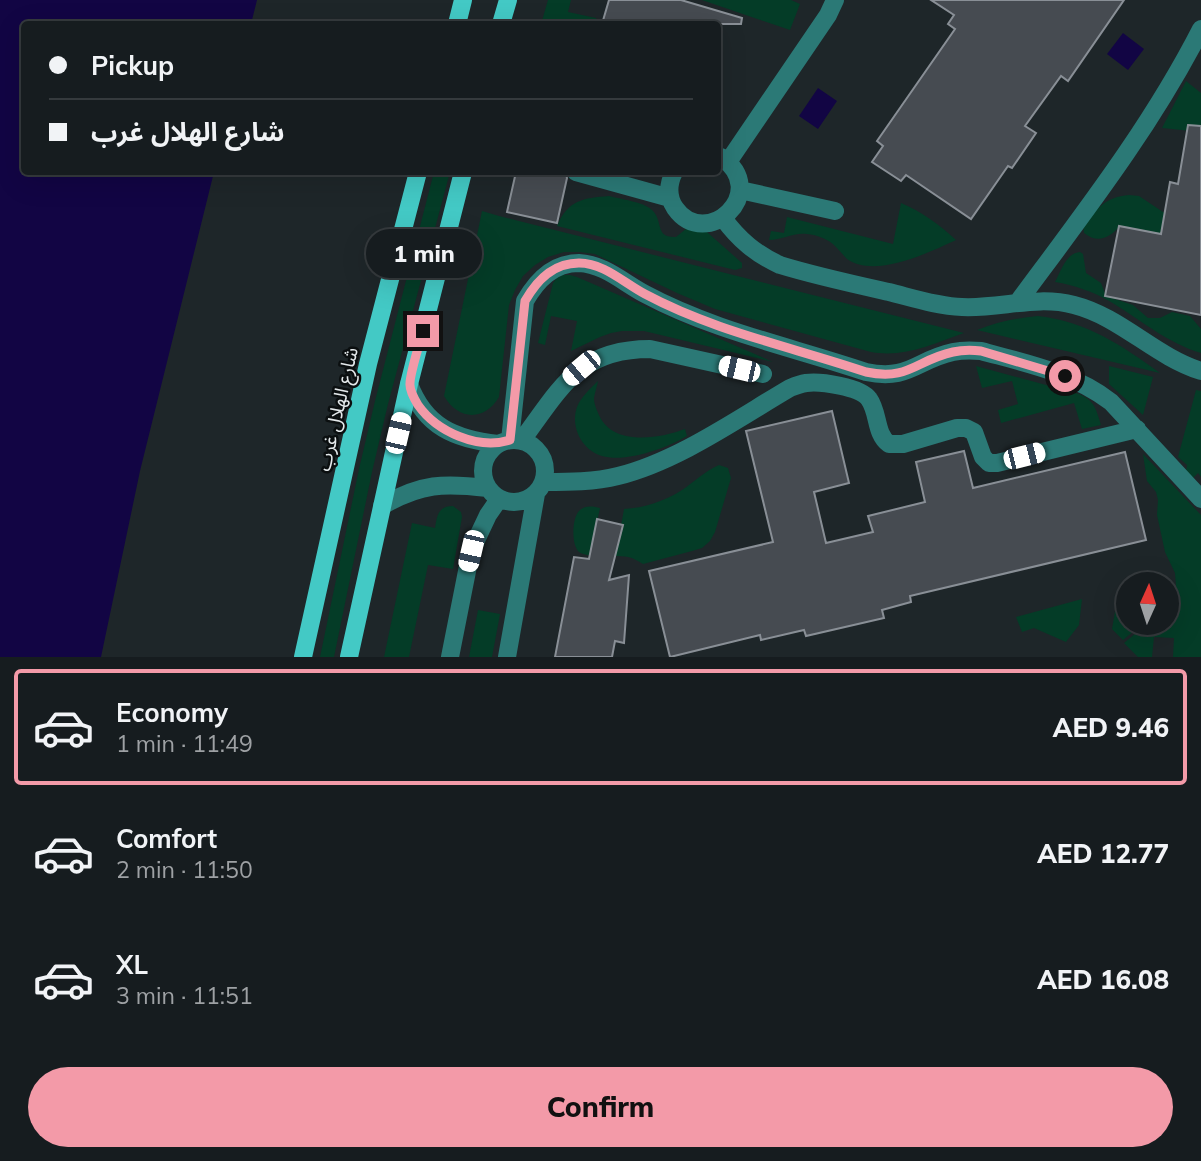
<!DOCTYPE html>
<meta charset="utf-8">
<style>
:root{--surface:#161c1f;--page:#1f2528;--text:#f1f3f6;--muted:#9ea1a4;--line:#353a3d;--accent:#f39aa8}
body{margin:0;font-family:Mulish,"Noto Sans Arabic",sans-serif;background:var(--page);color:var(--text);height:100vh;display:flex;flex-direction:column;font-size:26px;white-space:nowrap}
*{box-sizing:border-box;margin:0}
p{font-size:23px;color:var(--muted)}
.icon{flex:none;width:38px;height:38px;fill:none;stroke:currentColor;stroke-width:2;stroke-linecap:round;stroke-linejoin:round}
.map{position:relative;height:657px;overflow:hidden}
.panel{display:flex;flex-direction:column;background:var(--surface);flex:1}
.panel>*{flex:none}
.banner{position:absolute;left:21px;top:21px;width:700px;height:154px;border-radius:7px;box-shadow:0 7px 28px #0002,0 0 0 2px var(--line);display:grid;align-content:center;height:154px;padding:0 28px;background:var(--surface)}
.needle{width:46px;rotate:3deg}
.buttons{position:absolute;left:1116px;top:572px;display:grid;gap:14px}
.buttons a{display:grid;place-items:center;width:63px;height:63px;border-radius:50%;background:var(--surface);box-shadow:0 7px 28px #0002,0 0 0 2px var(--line);font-size:35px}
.end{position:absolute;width:32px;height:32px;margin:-16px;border:9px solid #f39aa8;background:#111;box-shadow:0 0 0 4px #111}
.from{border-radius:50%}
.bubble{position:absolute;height:49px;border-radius:24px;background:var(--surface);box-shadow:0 7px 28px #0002,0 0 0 2px var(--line);font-size:23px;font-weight:800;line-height:49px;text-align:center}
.car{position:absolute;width:21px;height:42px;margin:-21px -10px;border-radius:9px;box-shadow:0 0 5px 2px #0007;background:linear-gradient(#fff 24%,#345 0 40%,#fff 0 76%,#345 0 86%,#fff 0)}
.banner b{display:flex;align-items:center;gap:24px;height:66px;font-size:26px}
.banner b+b{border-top:2px solid var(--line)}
.banner i{width:18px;height:18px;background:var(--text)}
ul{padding:12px 0 0;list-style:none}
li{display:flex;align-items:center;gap:21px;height:116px;margin:0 14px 10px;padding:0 14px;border:4px solid transparent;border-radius:7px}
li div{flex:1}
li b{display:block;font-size:26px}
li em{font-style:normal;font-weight:800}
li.active{border-color:var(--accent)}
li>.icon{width:63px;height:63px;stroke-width:1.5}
.primary-button{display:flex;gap:14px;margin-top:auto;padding:14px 28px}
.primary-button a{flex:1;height:80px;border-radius:42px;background:var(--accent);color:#111;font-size:28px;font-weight:800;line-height:80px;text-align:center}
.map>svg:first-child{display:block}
.green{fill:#043c27}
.water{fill:#120544}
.building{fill:#464b51;stroke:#898f96;stroke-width:2}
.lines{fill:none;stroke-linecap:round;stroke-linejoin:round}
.minor{stroke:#2b7976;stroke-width:18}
.major{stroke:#43c9c5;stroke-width:18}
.route{stroke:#f39aa8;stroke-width:9}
.labels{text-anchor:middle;stroke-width:5;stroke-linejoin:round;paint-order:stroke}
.street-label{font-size:19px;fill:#e4e9eb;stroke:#0b0f10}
</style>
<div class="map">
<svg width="1201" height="657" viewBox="0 0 1201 657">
<rect width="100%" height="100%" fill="#1e2629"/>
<path class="green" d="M548,0h23l-3,12 28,6 2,6h-57z
M702,0h89l9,4 -10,26z
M1186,81l15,12v39l-39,-4z
M434,172h16l-62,232 -16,68 -38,185h-14l39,-188 16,-68z
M1129,195l10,1 24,16 13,1 25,29 -81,-16c-11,12 -22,18 -36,7l-1,-8c15,-17 22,-28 46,-30z
M609,196c11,3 35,6 43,14 12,11 2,28 24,27l11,-9h14l6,4 35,31v5l-7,2 -178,-44c11,-26 26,-28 52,-30z
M901,203c21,9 38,21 55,37 -26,12 -81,39 -109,19 -4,-4 -7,-8 -11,-12 -7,-8 -19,-12 -29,-13 -13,-2 -25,6 -38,6l2,-9 13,2 3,-16 106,27z
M482,211l17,5 465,117c-31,11 -60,25 -93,19l-156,-43 -38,-16 -82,-39 -15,-2h-16l-16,5 -13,8 -12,11 -8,14 -6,15 -10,92c-15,25 -41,23 -55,-1z
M1080,252l3,2 3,19 15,10 5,13 27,9 15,13h12l12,-6 18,4 11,13v24c-34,-10 -60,-33 -90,-51 -17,-10 -37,-17 -56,-20 6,-11 11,-29 25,-30z
M563,275h7l7,2 196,85 -129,-31h-22l-11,2 -11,4 -29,14 6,-30 -26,-5 -6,29 -7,-2 15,-60 4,-5z
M1038,316c50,6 83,29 122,57l-183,-43c20,-8 39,-12 61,-14z
M976,366l103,28c16,7 17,15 22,31l-19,4 -8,-26 -73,20 -3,-13 20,-6 -6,-23 -30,7z
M1109,366l44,11 -10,38 -34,-31z
M598,381c-1,5 -3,11 -4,17 0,7 4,15 7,21 16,27 60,19 84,10l2,7c-20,12 -61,27 -85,20 -20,-6 -32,-29 -25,-49 4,-10 13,-18 21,-26z
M1196,390l5,1v86l-3,-4 -5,5 -7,-6 1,-7 -9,-8z
M1143,454l58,61v142h-28l1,-19 -20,-1 -2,20h-14l-14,-14 12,-10 9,-1 22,-9v-3l8,-12 2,-10 -2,-25 -10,-21 -8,-37 1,-15 -2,-8 -9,-11z
M719,465l9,3 3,10 -16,54 -5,9 -8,7 -10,3 -49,13c-5,-3 -10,-6 -15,-7 -13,-3 -39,2 -49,-5 -8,-7 -7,-34 0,-41 5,-6 14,-5 21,-3l-5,23 24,6 5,-28c20,-1 41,-8 58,-19 12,-8 23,-19 37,-25z
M453,506l8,6 1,5 -9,52 -25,-4 -19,92h-25l28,-134 23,5c2,-12 3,-22 18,-22z
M1129,597v26h31l-6,4 -19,3 -12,10 -11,-11 5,-29z
M1082,599l-3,26 -13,17 -32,-14 -12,4 -6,-15z
M478,610l22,4 -8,43h-23z"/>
<path class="water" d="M0,0h257l-6,24h-227v148h190l-74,299 -39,186h-101z
M1123,33l21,16 -16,21 -21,-16z
M818,88l19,13 -19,28 -19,-13z"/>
<path class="building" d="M609,0h72l61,18 -1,6h-139z
M931,0h193l-56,81 -7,-5 -36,50 11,7 -24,35 -4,-2 -37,53 -65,-44 -5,6 -29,-19 11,-16 -6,-5 78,-112 -7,-5 6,-9z
M1188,125l13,1v189l-96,-19 14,-70 42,8 9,-52 8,2z
M516,172h49l2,6 -10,45 -50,-11z
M832,411l17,72 -35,9 12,51 47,-11 -5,-16 57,-14 -9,-40 48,-11 9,37 152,-36 21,88 -236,56 1,6 -29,8 2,8 -78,18 -2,-6 -43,10 -1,-5 -90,22 -21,-86 124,-29 -27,-111z
M597,519l26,6 -14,55 20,-5 -5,68 -9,-2 -3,16h-57l19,-100 15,2z"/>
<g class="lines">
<path class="minor" d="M728,162l100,-147 7,-15
M576,172l94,26
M674,172c-6,12 -7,24 1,36 31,44 97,-16 46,-51
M740,190l95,21
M723,218c16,22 33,36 57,47 36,11 73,19 109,27 24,6 48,14 73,15 38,2 74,-12 112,-2 47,12 80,51 127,66
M1018,302c65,-88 133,-175 183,-273
M409,384c16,43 46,55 89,60
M483 471a31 31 0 1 1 62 0a31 31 0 1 1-62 0Z
M510,440l15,-139c12,-21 28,-38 54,-38 25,1 45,20 66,31 69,37 147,53 221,78 43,9 50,-12 87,-20 9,-2 18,-2 28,-1 44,12 93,22 130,51l90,97
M522,440c38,-51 56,-91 128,-91l113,25
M544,482c25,0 50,0 74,-6 60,-15 119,-57 172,-88 5,-2 10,-4 16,-5 14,-2 55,4 63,16 10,14 6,35 20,45h14l54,-16h9l8,4 9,25 6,6h8l140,-34
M382,506c39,-23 62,-23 106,-18
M450,657l21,-106 17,-36 11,-16
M507,657l29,-163"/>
<path class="major" d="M457,24l6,-24
M501,24l7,-24
M303,657l65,-293 50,-192
M349,657l60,-273 54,-212"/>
</g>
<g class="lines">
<path class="route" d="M423,331c-3,11 -14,45 -13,54 0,6 5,15 8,20 19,27 60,45 92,35l15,-139c12,-21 28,-38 54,-38 25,0 45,20 66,31 69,37 147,53 221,78 43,9 50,-12 87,-20 9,-2 19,-2 28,-1l84,25"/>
</g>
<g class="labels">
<g class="street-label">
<text transform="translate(337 409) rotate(-77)" y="7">شارع الهلال غرب</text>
</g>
</g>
</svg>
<div class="buttons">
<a><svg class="needle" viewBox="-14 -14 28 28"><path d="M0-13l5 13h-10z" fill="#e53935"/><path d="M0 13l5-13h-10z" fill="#9ea1a4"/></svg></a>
</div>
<i class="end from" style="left:1065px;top:376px"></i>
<i class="end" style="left:423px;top:331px"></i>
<div class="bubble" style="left:366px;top:229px;width:116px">1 min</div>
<i class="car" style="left:581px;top:368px;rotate:230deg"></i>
<i class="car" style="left:739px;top:369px;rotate:283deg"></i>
<i class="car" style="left:398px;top:433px;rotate:13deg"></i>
<i class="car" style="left:1024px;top:456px;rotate:76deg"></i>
<i class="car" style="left:471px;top:551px;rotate:193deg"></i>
<div class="banner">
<b><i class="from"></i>Pickup</b>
<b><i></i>شارع الهلال غرب</b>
</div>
</div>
<section class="panel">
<ul>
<li class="active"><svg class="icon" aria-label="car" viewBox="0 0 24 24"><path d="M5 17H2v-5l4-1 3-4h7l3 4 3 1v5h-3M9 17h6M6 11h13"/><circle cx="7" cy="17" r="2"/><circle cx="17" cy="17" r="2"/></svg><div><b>Economy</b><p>1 min · 11:49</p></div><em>AED 9.46</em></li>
<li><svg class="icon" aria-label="car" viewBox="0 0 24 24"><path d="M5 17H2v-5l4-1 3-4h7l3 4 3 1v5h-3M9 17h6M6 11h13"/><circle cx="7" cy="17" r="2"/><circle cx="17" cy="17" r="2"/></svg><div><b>Comfort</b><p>2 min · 11:50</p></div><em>AED 12.77</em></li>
<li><svg class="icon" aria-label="car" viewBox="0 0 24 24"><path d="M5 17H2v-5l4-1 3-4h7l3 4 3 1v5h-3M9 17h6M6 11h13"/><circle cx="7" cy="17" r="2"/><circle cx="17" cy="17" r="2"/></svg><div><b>XL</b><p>3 min · 11:51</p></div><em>AED 16.08</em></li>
</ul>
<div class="primary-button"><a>Confirm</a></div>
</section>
